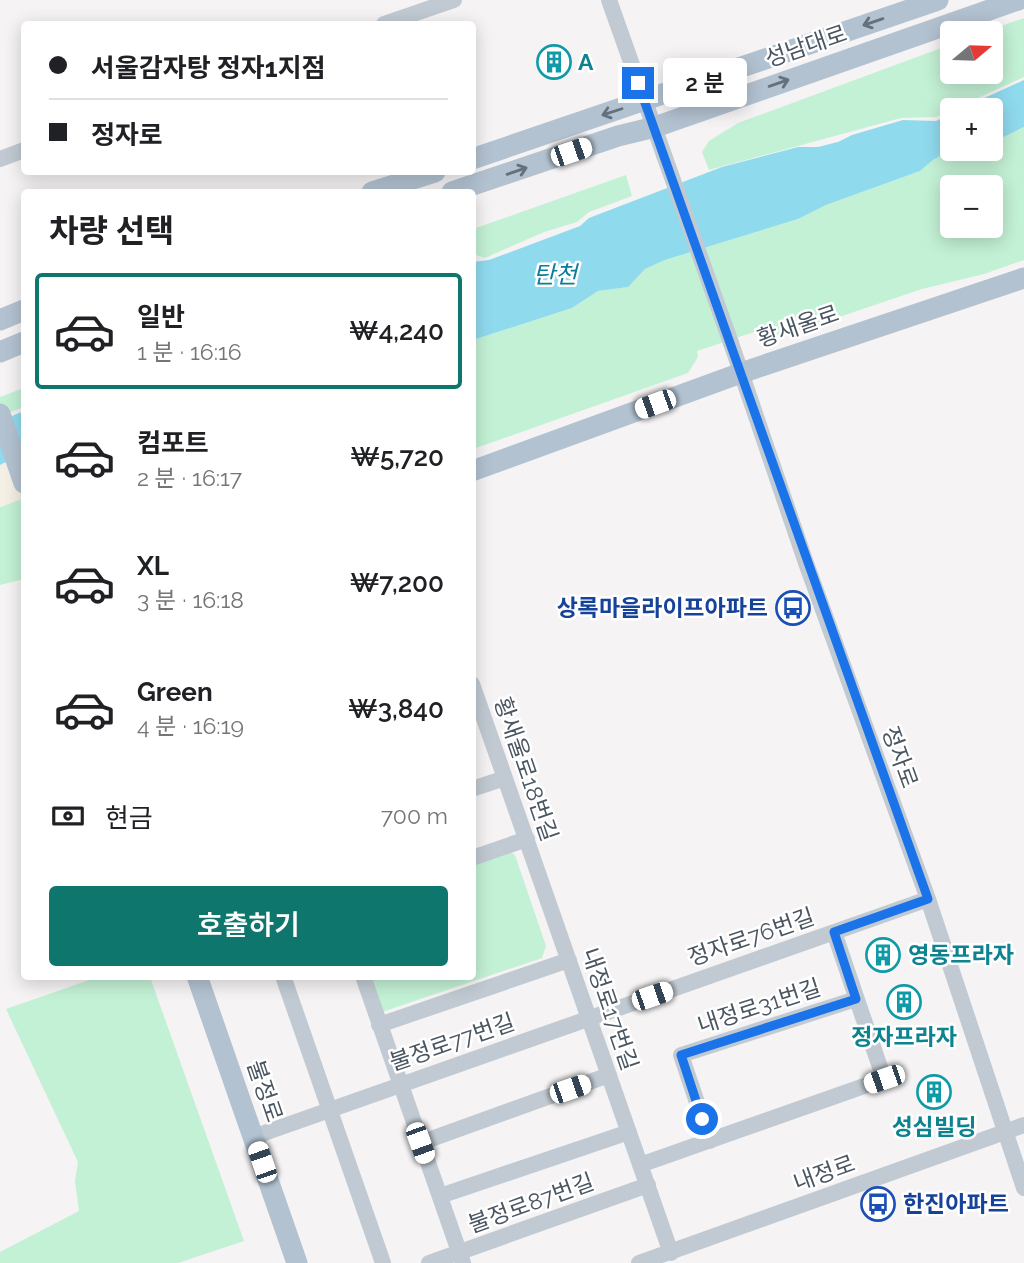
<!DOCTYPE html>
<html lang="ko">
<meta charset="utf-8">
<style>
:root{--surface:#fff;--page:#f6f6f6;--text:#202124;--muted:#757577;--line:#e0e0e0;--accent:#0f766e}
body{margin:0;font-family:Raleway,"Noto Sans KR",sans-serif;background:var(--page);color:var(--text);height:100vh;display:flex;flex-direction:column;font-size:26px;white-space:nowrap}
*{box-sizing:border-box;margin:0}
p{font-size:23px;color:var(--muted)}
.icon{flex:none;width:38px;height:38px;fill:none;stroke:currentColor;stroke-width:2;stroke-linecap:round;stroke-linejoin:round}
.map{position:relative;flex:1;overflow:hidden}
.side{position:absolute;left:21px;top:189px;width:455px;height:791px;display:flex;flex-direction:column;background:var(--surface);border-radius:7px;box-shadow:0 4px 18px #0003}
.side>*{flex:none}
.banner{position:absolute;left:21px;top:21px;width:455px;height:154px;border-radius:7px;box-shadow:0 4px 18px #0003;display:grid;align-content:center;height:154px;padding:0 28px;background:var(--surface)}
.needle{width:46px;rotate:71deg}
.tools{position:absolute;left:940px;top:21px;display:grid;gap:14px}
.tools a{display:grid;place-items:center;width:63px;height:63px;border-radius:7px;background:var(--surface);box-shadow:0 4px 18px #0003;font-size:35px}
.end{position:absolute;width:32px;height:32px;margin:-16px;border:9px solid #1a73e8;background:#fff;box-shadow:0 0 0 4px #fff}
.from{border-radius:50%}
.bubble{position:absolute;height:49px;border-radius:7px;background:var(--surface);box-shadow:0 4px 18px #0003;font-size:23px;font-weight:600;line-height:49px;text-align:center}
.car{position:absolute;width:21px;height:42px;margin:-21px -10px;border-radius:9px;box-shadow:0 0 5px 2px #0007;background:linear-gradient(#fff 24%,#345 0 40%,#fff 0 76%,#345 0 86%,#fff 0)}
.banner b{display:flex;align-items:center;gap:24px;height:66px;font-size:26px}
.banner b+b{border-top:2px solid var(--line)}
.banner i{width:18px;height:18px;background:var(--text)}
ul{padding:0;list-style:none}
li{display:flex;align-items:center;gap:21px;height:116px;margin:0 14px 10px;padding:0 14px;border:4px solid transparent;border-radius:7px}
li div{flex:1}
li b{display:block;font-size:26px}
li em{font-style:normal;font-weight:600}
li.current{border-color:var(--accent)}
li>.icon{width:63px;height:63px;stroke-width:1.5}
h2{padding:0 28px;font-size:32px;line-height:84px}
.pay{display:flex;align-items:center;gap:18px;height:77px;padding:0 28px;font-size:26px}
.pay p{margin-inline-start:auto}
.primary-button{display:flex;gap:14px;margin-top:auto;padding:14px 28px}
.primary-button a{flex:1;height:80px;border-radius:7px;background:var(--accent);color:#fff;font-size:28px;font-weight:600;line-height:80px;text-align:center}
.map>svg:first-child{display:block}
.green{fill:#c3f1d5;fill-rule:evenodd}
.sand{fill:#f5f0e5}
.water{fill:#90daee}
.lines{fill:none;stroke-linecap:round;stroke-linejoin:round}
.minor{stroke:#c1cad2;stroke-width:16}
.major{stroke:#b3c2d1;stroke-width:21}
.minor-bridge{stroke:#c1cad2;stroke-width:16}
.major-bridge{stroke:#b3c2d1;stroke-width:21}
.oneway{stroke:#64717d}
.route{stroke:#1a73e8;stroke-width:9}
.labels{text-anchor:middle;stroke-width:5;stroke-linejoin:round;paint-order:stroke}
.street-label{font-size:23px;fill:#4a5661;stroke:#fff}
.culture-label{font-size:23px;font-weight:bold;fill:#0d838f;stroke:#fff;text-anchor:start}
.transit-label{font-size:23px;font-weight:bold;fill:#164399;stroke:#fff;text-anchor:end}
.water-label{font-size:24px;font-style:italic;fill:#0c7c9b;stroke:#fff}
</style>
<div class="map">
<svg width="1024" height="1263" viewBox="0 0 1024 1263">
<rect width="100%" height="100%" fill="#f5f3f3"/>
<path class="green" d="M1024,18v59l-88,40 -35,1 -192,52 -7,-18 7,-11 29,-18 214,-79v28h38v-39h-9z
M1024,127v133l-40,14 -62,15 -148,50 -14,-9 -63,21 1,6 -10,16 -215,76v-109l99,-32 26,-17 29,-4 18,-18 20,-9 133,-41 28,-14 94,-34 13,-11 16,-9 41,-2 1,-7zM952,187h38v39h-38z
M626,175l6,21 -43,16 -12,10 -33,10 -59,26 -12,-4v-25z
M24,388v19l-24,9v-19z
M24,498v81l-24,6v-78z
M509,851l6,4 31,91 -4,12 -166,56 -12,-37 108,-1 1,-112z
M98,977h52l94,264 -66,22h-178v-11l79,-41 -4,-30 3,-19 -72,-153z"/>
<path class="sand" d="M24,453v45l-24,9v-42z"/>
<path class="water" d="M1024,80v47l-29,14 -4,1 -1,-32h-32z
M952,113v36h10l-13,2 -16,9 -13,11 -94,34 -28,14 -133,41 -20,9 -17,18 -30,4 -26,17 -99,32 -1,-78 17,-2 91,-34 9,-8 133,-51 76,-20h20l20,-5 14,-7 51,-15 33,1z
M24,411v42l-24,12v-44z"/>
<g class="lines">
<path class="minor" d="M609,0l55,155
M384,24l70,-24
M0,159l24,-9
M731,343l75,220 122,336 96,289
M472,684l199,569
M472,789l33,-11
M472,858l55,-19
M283,976l100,287
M363,976l100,287
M379,1025l190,-65
M253,1137l675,-238
M710,1141l-29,-86 175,-56
M420,1143l189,-68
M640,1165l244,-86 -50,-147
M440,1196l189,-64
M429,1263l219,-78
M639,1263l385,-138"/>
<path class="major" d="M472,159l466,-159
M372,192l63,-20
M452,192l166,-56 37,-9 363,-127
M0,320l24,-10
M0,352l24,-10
M472,471l269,-98 283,-95
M197,976l100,287"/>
<path class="minor-bridge" d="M664,155l67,188"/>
<path class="major-bridge" d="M0,414l24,69"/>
</g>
<defs><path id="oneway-shaft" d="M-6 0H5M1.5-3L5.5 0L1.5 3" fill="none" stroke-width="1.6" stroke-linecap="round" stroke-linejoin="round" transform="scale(1.75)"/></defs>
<g class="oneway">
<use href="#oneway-shaft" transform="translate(873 22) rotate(161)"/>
<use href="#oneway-shaft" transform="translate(779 83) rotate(-19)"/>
<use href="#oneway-shaft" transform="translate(612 112) rotate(162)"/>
<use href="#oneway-shaft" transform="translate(517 171) rotate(-19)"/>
</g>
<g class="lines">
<path class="route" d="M638,83c97,272 191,544 290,816l-94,33 22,67 -175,56 21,64"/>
</g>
<defs>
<g id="building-ring" transform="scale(1.75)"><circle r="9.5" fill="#fff" stroke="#0f9aa8" stroke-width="1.5"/><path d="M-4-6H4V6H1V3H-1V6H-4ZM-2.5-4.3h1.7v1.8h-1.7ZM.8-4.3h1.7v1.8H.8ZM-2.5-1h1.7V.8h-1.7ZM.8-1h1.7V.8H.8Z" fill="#0f9aa8"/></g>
<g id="bus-ring" transform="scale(1.75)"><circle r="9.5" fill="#fff" stroke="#1a4fb4" stroke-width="1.5"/><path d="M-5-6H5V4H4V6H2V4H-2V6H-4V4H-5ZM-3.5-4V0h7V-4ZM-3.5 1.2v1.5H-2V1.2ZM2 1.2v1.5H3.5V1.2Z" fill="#1a4fb4"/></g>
</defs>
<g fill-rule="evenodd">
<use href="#building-ring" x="554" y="62"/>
<use href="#bus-ring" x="793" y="608"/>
<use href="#building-ring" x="883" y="955"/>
<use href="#building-ring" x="904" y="1002"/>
<use href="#building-ring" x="934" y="1092"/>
<use href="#bus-ring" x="878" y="1204"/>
</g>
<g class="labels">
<g class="street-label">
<text transform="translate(806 46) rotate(-19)" y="8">성남대로</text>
<text transform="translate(798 326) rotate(-19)" y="8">황새울로</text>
<text transform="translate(900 757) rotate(70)" y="8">정자로</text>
<text transform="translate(526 769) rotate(71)" y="8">황새울로18번길</text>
<text transform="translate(751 937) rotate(-19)" y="8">정자로76번길</text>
<text transform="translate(759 1006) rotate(-18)" y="8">내정로31번길</text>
<text transform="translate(610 1009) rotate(71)" y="8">내정로17번길</text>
<text transform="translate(452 1042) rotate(-19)" y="8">불정로77번길</text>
<text transform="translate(265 1091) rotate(71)" y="8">불정로</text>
<text transform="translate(824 1173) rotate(-20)" y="8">내정로</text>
<text transform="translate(531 1203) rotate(-20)" y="8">불정로87번길</text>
</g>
<g class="culture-label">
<text x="578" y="70">A</text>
<text x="908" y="963">영동프라자</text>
<text x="904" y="1045" text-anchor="middle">정자프라자</text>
<text x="934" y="1135" text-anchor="middle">성심빌딩</text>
</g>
<g class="transit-label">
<text x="768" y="616">상록마을라이프아파트</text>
<text x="903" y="1212" text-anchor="start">한진아파트</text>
</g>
<g class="water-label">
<text x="555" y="283">탄천</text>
</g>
</g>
</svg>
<div class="tools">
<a><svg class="needle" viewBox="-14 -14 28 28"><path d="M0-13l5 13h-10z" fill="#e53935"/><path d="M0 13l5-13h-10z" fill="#757577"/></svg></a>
<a>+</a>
<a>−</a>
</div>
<i class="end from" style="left:702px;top:1119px"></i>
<i class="end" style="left:638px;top:83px"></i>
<div class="bubble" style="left:663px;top:58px;width:84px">2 분</div>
<i class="car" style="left:571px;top:152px;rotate:71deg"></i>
<i class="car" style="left:655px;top:404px;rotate:250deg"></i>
<i class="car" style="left:652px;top:996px;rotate:71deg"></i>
<i class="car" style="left:884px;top:1079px;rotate:251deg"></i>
<i class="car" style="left:570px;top:1089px;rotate:71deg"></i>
<i class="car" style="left:420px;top:1143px;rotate:160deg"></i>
<i class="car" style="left:262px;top:1162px;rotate:341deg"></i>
<div class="banner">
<b><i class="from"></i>서울감자탕 정자1지점</b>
<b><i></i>정자로</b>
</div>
<section class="side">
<h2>차량 선택</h2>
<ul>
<li class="current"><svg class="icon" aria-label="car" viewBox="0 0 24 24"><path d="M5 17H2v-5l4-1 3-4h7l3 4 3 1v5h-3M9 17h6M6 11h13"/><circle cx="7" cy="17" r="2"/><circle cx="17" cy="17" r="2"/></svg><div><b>일반</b><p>1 분 · 16:16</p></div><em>₩4,240</em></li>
<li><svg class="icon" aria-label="car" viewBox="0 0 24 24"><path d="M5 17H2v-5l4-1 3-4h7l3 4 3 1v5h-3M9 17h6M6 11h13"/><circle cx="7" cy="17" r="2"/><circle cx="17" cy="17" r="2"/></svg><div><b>컴포트</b><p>2 분 · 16:17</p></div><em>₩5,720</em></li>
<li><svg class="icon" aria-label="car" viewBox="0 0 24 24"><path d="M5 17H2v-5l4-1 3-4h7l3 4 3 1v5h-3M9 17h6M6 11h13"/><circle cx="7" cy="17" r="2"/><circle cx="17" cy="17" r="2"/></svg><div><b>XL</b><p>3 분 · 16:18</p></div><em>₩7,200</em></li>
<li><svg class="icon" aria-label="car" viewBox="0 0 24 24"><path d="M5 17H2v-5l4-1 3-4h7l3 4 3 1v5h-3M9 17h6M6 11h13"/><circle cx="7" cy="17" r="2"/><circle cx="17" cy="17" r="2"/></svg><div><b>Green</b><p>4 분 · 16:19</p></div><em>₩3,840</em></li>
</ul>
<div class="pay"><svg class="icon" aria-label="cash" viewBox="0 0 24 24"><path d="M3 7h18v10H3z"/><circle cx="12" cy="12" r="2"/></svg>현금<p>700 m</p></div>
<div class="primary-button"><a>호출하기</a></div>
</section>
</div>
